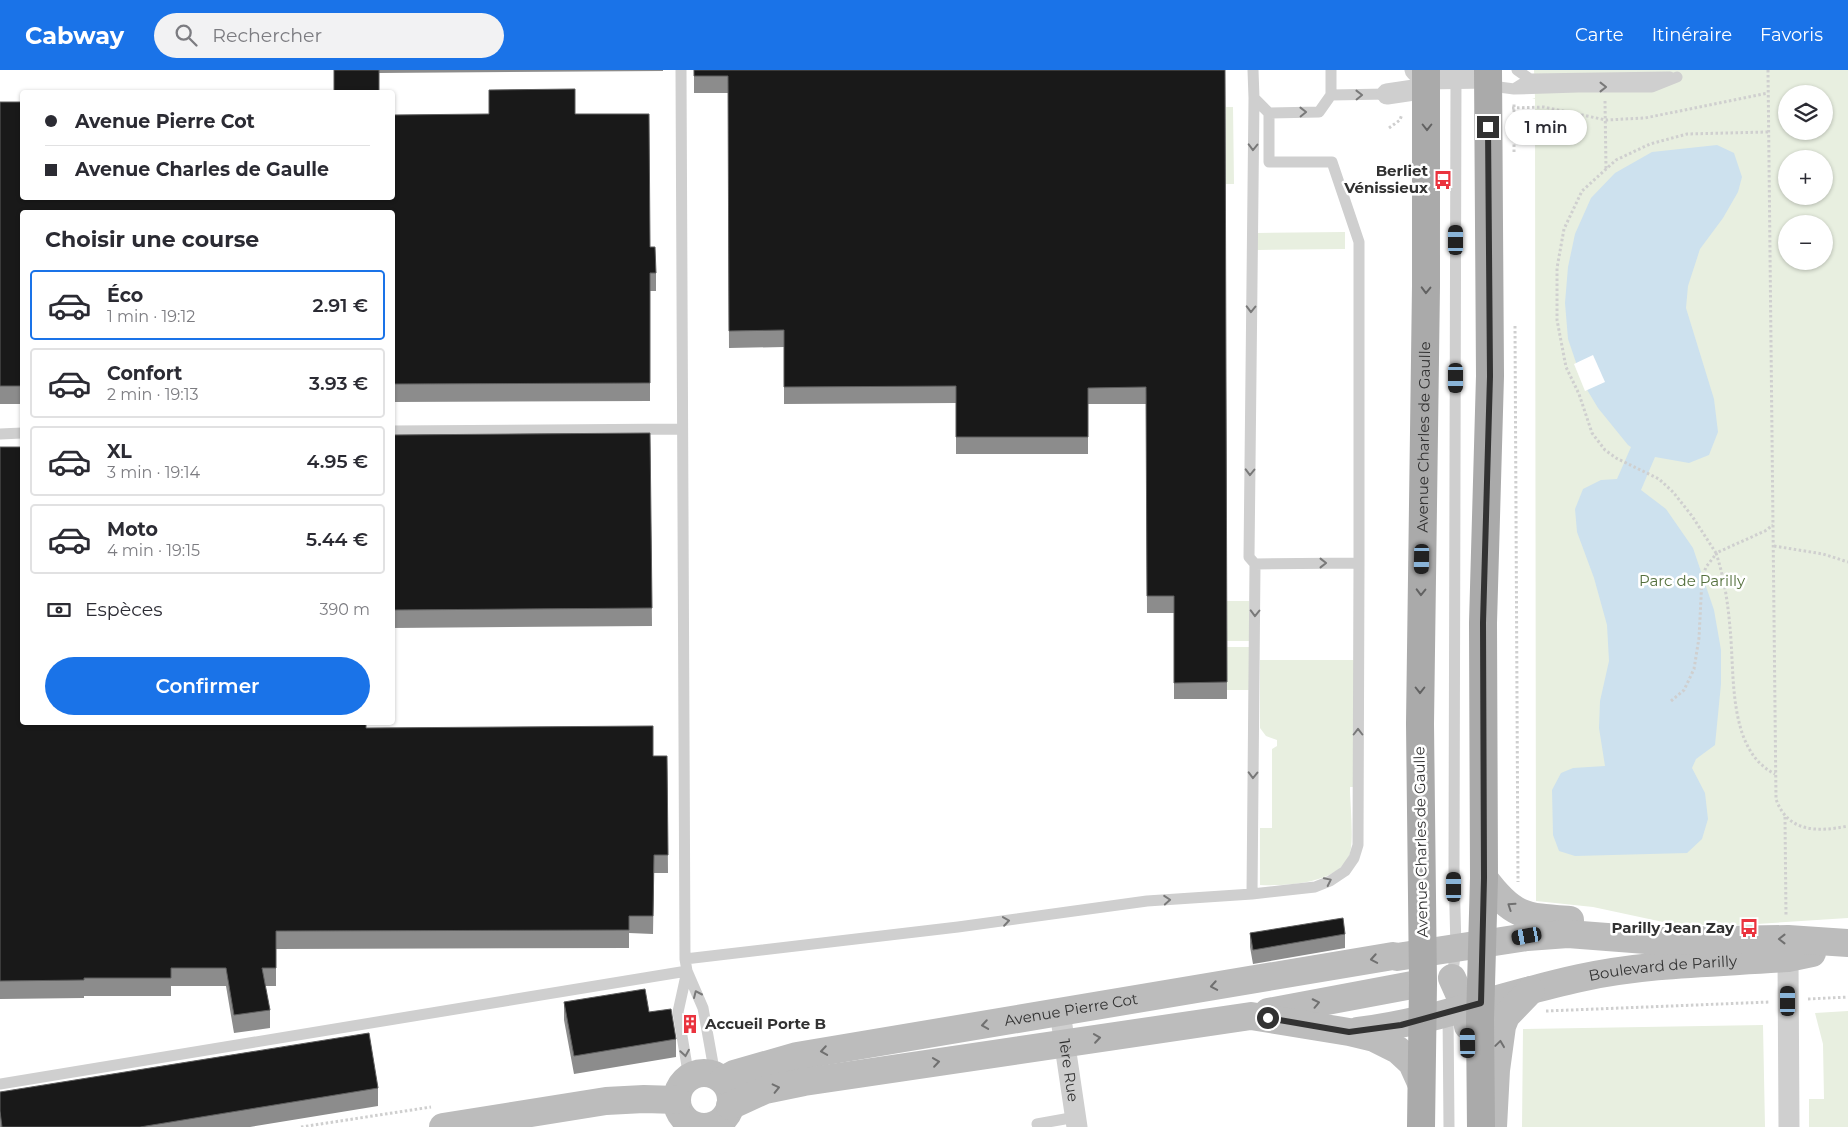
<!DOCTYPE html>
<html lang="fr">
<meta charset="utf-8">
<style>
:root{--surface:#fff;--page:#f2f2f3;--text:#2b2b33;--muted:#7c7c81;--line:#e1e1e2;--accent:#1a73e8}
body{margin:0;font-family:Montserrat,sans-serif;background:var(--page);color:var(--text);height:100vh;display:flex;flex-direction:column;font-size:19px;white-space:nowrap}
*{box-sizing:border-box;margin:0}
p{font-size:16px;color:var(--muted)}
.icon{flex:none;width:28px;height:28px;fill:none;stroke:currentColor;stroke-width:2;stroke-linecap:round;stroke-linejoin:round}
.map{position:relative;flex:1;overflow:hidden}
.panel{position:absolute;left:20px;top:140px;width:375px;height:515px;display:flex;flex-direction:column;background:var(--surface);border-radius:5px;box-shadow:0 1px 4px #0004}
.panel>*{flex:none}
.hud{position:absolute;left:20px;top:20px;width:375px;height:110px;border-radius:5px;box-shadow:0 1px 4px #0004;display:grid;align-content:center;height:110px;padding:0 25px;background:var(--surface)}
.buttons{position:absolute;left:1778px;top:15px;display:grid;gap:10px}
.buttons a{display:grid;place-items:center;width:55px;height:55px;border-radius:50%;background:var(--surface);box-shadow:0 1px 4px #0004;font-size:25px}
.end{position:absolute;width:22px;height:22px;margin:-11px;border:6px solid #323232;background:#fff;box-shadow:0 0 0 2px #fff}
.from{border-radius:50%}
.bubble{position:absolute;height:35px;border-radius:18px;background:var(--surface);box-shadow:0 1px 4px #0004;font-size:16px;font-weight:600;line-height:35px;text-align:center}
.car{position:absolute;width:15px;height:30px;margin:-15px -8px;border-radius:6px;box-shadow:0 0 4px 1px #0007;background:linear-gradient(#222 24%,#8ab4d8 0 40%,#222 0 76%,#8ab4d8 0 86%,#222 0)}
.hud b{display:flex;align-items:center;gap:18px;height:48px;font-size:19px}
.hud b+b{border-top:1px solid var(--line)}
.hud i{width:12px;height:12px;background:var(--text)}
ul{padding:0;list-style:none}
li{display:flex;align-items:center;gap:15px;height:70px;margin:0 10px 8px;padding:0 15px;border:2px solid var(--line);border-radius:5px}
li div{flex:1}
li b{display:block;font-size:19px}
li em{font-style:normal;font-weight:600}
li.active{border-color:var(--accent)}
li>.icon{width:45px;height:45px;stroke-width:1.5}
h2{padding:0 25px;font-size:22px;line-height:60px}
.pay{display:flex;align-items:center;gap:12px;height:55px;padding:0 25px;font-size:19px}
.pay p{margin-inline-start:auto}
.action{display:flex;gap:10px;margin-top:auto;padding:10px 25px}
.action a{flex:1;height:58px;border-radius:30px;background:var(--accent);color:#fff;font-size:20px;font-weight:600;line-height:58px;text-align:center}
header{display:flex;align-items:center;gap:30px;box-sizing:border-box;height:70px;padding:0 25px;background:var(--accent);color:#fff}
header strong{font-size:24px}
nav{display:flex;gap:28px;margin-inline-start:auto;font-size:18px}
.search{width:350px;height:45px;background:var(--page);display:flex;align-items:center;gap:12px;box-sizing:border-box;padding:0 18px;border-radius:28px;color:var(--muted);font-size:19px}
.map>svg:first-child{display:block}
.green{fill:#e8efe0;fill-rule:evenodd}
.water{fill:#cde1ee}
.pier{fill:#fff}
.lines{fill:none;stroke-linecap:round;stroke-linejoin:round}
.path{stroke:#cfcfcf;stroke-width:3;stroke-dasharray:2.5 2.5;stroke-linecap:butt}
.lane{stroke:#cfcfcf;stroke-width:11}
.street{stroke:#cfcfcf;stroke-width:21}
.secondary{stroke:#bcbcbc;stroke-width:28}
.primary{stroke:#aaa;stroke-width:28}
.wall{fill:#8c8c8c}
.building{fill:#191919;stroke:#5e5e5e}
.oneway{stroke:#797979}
.oneway2{stroke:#626262}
.oneway3{stroke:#707070}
.route{stroke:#323232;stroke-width:6}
.labels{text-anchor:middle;stroke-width:5;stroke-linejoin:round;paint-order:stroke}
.poi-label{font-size:15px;font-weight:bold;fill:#323232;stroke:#fff;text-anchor:end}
.street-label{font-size:15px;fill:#323232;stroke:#fff}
.park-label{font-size:15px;fill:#54703d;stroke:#fff}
</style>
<header>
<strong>Cabway</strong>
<div class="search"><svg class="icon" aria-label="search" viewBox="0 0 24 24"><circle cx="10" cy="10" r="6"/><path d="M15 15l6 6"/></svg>Rechercher</div>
<nav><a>Carte</a><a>Itinéraire</a><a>Favoris</a></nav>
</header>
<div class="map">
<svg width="1848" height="1057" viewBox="0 0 1848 1057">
<rect width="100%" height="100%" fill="#fff"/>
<path class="green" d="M1534,0h314v848l-107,7h-64l-84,-18 -57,-6 -1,-788v-14l-3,-1h3zM1786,24h38v37h-38zM1786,89h38v37h-38zM1786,154h38v37h-38z
M1226,37h7l1,77h-8z
M1345,162v17l-88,1v-17z
M1227,531h22l1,40h-23z
M1227,577h23v43h-23z
M1260,590h94v127h-4c0,16 4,53 0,66 -9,31 -64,33 -90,32v-57h12v-79l5,-3v-6l-11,-4 -6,-8z
M1848,941v116h-39v-28h15l-1,-55 -8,-31z
M1763,955l2,102h-243l1,-98z"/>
<path class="water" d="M1717,75l17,8 8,24 -4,15 -15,26 -23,31 -12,37 -2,22 28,91 4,33 -9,23 -20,8 -34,-6 -14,33 25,19 27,39 21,62 7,40v34l-6,61 -19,14 -4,9 13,25 3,26 -6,20 -15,14 -112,3 -16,-5 -6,-16 -1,-45 9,-17 12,-5 32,-2 -6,-38 1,-27 9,-40 -2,-36 -13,-47 -17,-46 -2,-23 8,-20 18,-9 16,-1 14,-32 -3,-2 -30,-37 -15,-25 -15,-44 -3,-36 3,-36 7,-33 16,-36 24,-25 37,-21z"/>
<path class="pier" d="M1593,285l12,27 -20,9 -11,-27z"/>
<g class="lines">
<path class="path" d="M1768,0l8,729c12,34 42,33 72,27
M1605,31l1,68
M1512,38l32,-1 62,13 39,-2 123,-25
M1389,58l11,-8 2,-6
M1768,62l-81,2 -37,10 -34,16 -34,31 -18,38 -7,39v52l9,47 13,27 13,39 13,17 11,8 43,21 14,13 19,24 24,37 49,-22 8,-6
M1514,82v-49
M1515,256l3,556
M1774,476l49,8 25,8
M1716,483c8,24 12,50 14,75 5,46 -3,122 45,146
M1671,631l13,-11 10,-21 5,-31 3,-60 4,-11 10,-13
M1785,747l1,99
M1808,929l40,-2
M1546,941l224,-9
M301,1057l130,-20"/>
<path class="lane" d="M681,0l4,889 2,12 16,37 12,67
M1253,0l1,28 15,15 50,-1 12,-17v-25
M1517,0l13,9
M1491,10l8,7 15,2 64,-2h74l25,-10
M1514,19l16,-10 140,-2
M1331,25l56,-1
M1254,28l-5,459 6,7 104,-1v-321l-27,-80h-63v-49
M392,361l290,-2
M0,364l22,-1
M1252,824l3,-330
M685,889l273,-32 189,-26 105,-7 63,-7 15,-6 15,-10 9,-13 4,-13 1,-282
M687,901l-9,41 11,66
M1452,908l4,-29 -2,-78 2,-797
M1448,941l1,116
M0,1014l687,-113
M1037,1054l39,-7"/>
<g class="street">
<path d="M1415,0l11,9 62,-1"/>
<path d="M1387,24l27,-4 12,-11"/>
<path d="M1788,888l1,169"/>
<path id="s1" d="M1060,942l17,115"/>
<path d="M686,1049l3,8"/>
<path d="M723,1057l4,-13"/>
</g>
<g class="secondary">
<path d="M1484,808c29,39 41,39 86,42"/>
<path d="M1452,908l13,29 3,19"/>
<path d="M1268,942l155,-29"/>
<path id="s2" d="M1358,961c75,-9 147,-37 222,-53 68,-15 139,-15 208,-20l24,-5"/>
<circle cx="704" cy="1030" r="27"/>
<path id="s3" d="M723,1010l11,-6 63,-18 596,-100 4,1 130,-20 41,-3 91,7 129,-2 60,4"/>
<path d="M730,1036l35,-16 39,-8 447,-66 98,16 25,6 24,12 14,13 9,20"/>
<path d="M443,1057l163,-26 38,-2 33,1"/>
<path d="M1493,1057l3,-57 6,-44 4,-10 25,-26"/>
</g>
<g class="primary">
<path id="s4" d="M1421,1057l2,-144 -3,-259 6,-438v-216"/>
<path d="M1481,1057l-1,-107 4,-142 -1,-255 7,-247 -2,-306"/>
</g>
</g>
<path class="wall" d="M334,0h329v1l-284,2z
M694,0h531l2,629h-53v-86h-27l-1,-209h-58v50h-132v-51l-172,1v-57l-55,1 -1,-255h-34z
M0,32l22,96 553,-84 75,133 6,26v18h-6v110l-258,1v-190h-370v192h-22z
M650,363l2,193 -260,2v-193z
M0,377l366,281 287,28h14l1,117h-14l-1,61 -24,-1v15l-353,1v37h-11l5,24v18l-36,5 -8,-47h-55v10h-87v2l-84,1z
M1250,863l95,1v14l-92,16 -3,-17z
M564,932l85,10 27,27v18l-102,17 -10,-54z
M378,1018v18l-128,21h-250v-35z"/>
<path class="building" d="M334,0h45v22h-45z
M694,0h531l2,612 -53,1v-87h-27l-1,-209 -58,1v49h-132v-51l-172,1v-57l-55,1 -1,-255h-34z
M575,19v25h74l1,133h5l1,26h-6v110l-258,1v-172h-370v174h-22v-284h22v96h370v-83l97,-1v-24z
M650,363l2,175 -260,2v-175z
M0,377h22v275h344v6l287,-2v30h14l1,99h-14l-1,61h-24v14l-353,1v37h-14l8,42 -36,5 -8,-47h-55v10h-87v2l-84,1z
M1343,848l2,16 -92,16 -3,-17z
M645,919l4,23 22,-3 5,30 -102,17 -10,-54z
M369,963l9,55 -238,39h-138l-2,-16v-19z"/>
<defs><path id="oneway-chevron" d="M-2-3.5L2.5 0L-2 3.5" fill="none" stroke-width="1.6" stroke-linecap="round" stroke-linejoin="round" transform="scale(1.25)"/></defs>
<g class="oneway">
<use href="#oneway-chevron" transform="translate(1603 17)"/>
<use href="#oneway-chevron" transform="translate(1359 25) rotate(-1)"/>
<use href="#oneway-chevron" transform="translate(1303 42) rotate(-1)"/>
<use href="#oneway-chevron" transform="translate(1253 77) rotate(91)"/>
<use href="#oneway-chevron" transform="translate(1251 239) rotate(91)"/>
<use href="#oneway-chevron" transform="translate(1250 402) rotate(91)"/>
<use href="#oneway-chevron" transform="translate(1323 493)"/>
<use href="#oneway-chevron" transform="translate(1255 543) rotate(91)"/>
<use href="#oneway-chevron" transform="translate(1358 662) rotate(-90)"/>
<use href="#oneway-chevron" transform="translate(1253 705) rotate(91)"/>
<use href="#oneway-chevron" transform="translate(1328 811) rotate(-26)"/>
<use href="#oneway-chevron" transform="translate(1167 830) rotate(-4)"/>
<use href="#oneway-chevron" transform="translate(1006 851) rotate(-8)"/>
<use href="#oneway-chevron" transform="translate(697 924) rotate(-114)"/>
<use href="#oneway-chevron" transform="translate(685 983) rotate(81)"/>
</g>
<g class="oneway2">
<use href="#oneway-chevron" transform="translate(1427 57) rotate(90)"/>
<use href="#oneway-chevron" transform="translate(1426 220) rotate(91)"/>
<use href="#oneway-chevron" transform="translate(1421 522) rotate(91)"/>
<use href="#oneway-chevron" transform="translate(1420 620) rotate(90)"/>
</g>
<g class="oneway3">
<use href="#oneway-chevron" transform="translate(1511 836) rotate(-146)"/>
<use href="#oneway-chevron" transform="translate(1782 869) rotate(180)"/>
<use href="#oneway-chevron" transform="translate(1374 889) rotate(170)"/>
<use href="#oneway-chevron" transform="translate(1214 916) rotate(170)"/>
<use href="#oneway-chevron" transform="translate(1316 933) rotate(-12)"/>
<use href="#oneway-chevron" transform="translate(985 955) rotate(171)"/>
<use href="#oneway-chevron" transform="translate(1097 968) rotate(-8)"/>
<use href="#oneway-chevron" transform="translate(1500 974) rotate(-82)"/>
<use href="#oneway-chevron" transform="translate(824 981) rotate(171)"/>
<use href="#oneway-chevron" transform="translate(936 992) rotate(-8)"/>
<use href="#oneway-chevron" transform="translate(776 1018) rotate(-13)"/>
</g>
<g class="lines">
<path class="route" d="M1268,948l81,14 52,-7 80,-22 3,-125 -1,-255 7,-247 -2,-249"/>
</g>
<defs>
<g id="bus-bare" transform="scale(1.5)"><path d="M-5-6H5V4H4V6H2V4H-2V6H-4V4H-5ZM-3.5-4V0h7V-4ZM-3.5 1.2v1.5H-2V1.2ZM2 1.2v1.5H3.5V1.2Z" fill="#ea333e" stroke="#fff" stroke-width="2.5" paint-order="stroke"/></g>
<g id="building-bare" transform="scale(1.5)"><path d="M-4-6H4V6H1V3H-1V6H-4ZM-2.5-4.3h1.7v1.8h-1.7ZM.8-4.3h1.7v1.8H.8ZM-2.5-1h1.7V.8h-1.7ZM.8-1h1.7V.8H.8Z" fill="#ea333e" stroke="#fff" stroke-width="2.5" paint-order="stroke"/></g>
</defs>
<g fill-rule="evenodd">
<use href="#bus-bare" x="1443" y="110"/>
<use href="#bus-bare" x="1749" y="858"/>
<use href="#building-bare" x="690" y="954"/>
</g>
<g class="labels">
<g class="poi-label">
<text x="1428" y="106">Berliet<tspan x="1428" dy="17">Vénissieux</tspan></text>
<text x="1734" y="863">Parilly Jean Zay</text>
<text x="705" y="959" text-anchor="start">Accueil Porte B</text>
</g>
<g class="street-label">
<text dy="5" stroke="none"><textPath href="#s4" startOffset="690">Avenue Charles de Gaulle</textPath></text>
<text transform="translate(1421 772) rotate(-91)" y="5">Avenue Charles de Gaulle</text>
<text dy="5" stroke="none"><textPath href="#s2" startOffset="312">Boulevard de Parilly</textPath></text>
<text dy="5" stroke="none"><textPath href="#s3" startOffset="356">Avenue Pierre Cot</textPath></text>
<text dy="5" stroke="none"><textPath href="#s1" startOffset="59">1ère Rue</textPath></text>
</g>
<g class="park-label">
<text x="1692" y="516">Parc de Parilly</text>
</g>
</g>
</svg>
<div class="buttons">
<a><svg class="icon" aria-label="layers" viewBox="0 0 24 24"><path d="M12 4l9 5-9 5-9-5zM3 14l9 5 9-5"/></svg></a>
<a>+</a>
<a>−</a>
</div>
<i class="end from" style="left:1268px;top:948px"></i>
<i class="end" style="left:1488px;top:57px"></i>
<div class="bubble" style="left:1505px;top:40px;width:82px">1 min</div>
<i class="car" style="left:1456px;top:170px;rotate:0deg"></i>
<i class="car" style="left:1456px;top:308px;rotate:180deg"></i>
<i class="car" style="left:1422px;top:489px;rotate:181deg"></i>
<i class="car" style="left:1454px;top:817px;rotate:0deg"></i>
<i class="car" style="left:1527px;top:866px;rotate:260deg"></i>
<i class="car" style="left:1788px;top:931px;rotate:0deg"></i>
<i class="car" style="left:1468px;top:973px;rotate:359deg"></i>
<div class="hud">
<b><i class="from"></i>Avenue Pierre Cot</b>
<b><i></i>Avenue Charles de Gaulle</b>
</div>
<section class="panel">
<h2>Choisir une course</h2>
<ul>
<li class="active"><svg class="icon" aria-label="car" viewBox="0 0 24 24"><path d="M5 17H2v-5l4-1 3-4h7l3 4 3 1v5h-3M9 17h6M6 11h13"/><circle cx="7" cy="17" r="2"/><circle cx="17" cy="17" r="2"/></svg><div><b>Éco</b><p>1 min · 19:12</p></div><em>2.91 €</em></li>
<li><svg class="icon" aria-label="car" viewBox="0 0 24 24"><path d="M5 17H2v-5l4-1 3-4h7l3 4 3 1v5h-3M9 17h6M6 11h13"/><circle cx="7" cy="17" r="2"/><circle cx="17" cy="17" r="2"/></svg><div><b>Confort</b><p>2 min · 19:13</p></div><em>3.93 €</em></li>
<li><svg class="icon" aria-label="car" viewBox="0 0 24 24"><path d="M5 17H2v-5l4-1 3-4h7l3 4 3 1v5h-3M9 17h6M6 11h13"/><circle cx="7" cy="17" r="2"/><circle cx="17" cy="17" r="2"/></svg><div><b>XL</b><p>3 min · 19:14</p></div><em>4.95 €</em></li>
<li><svg class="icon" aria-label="car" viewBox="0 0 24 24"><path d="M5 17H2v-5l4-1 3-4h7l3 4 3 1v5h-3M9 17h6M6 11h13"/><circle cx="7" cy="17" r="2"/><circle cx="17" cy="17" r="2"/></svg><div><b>Moto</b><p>4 min · 19:15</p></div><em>5.44 €</em></li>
</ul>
<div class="pay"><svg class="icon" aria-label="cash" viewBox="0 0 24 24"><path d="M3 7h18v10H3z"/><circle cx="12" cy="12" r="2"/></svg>Espèces<p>390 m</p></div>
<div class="action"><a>Confirmer</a></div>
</section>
</div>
